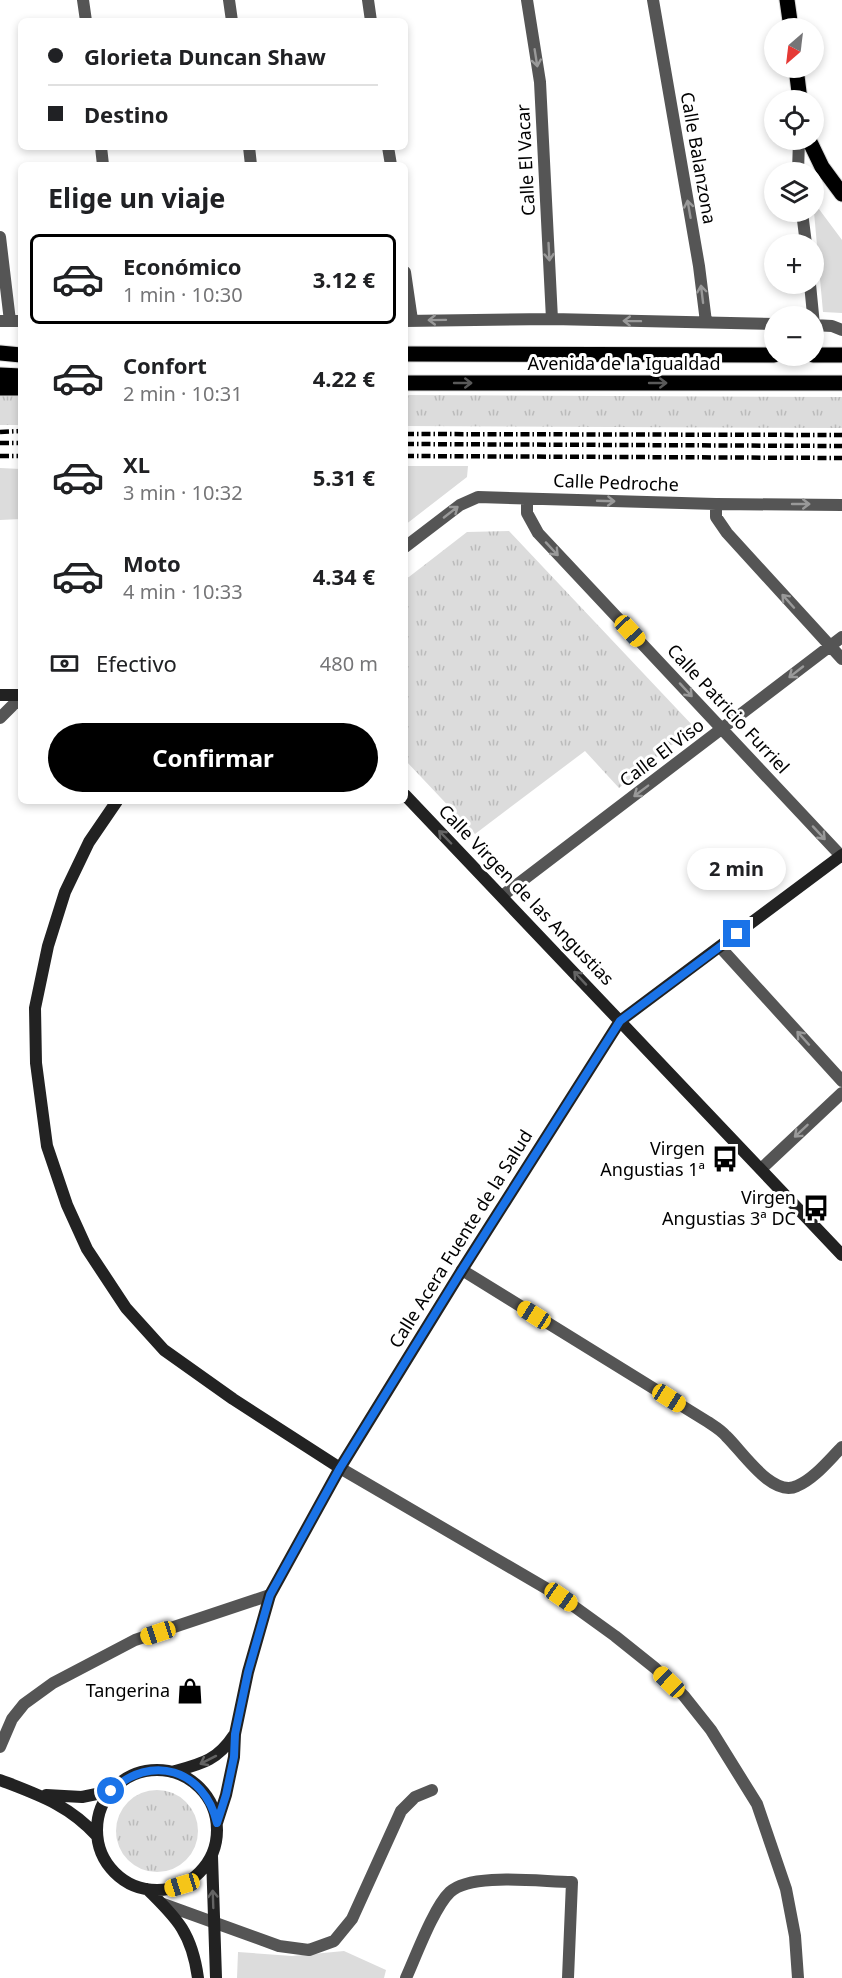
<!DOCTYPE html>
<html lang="es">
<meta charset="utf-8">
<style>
:root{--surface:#fff;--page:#f2f2f2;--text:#202124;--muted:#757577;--line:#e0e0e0;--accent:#000}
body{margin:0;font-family:"Noto Sans",sans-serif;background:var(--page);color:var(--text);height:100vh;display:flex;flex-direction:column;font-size:22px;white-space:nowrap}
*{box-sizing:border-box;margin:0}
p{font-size:20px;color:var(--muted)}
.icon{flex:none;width:33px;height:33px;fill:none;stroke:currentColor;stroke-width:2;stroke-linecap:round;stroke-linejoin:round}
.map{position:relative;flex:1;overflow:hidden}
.sheet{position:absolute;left:18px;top:162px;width:390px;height:642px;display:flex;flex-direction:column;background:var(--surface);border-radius:9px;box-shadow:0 3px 9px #0003}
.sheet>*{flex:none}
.hud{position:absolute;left:18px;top:18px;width:390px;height:132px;border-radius:9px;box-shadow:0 3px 9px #0003;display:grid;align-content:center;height:132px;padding:0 30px;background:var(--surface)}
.needle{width:39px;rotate:208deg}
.buttons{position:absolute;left:764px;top:18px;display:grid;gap:12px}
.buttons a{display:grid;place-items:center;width:60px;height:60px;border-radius:50%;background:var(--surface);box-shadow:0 3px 9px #0003;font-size:30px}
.end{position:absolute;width:27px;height:27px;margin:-14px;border:8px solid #1a73e8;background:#fff;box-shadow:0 0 0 3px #fff}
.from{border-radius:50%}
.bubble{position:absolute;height:42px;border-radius:21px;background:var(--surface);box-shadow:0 3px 9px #0003;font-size:20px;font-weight:700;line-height:42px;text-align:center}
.car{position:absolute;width:18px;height:36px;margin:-18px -9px;border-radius:8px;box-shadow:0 0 4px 2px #0007;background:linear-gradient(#f5c518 24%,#345 0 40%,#f5c518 0 76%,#345 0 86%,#f5c518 0)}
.hud b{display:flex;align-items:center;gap:21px;height:57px;font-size:22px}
.hud b+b{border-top:2px solid var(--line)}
.hud i{width:15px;height:15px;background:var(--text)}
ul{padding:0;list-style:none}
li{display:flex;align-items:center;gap:18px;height:90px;margin:0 12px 9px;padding:0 18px;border:3px solid transparent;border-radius:9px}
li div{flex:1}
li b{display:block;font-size:22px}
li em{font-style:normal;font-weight:700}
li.current{border-color:var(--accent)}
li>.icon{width:54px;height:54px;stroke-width:1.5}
h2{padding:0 30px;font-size:27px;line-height:72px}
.pay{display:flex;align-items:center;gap:15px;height:66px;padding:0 30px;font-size:22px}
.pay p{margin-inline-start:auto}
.primary-button{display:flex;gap:12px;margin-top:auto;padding:12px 30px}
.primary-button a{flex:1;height:69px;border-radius:36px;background:var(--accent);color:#fff;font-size:24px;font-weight:700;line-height:69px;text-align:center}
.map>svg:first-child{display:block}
.grass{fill:url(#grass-tufts)}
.green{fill:#dcdcdc}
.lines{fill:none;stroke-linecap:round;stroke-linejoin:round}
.primary-casing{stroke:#dbdbdb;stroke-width:17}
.street{stroke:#555;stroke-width:12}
.secondary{stroke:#222;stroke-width:12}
.primary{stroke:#000;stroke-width:15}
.rail{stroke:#000;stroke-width:4.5;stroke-dasharray:9 3 1.5 3;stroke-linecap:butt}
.oneway{stroke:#999}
.oneway2{stroke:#595959}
.oneway3{stroke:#646464}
.route{stroke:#1a73e8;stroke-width:8}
.labels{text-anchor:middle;stroke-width:6;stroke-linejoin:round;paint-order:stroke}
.street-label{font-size:18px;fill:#000;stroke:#fff}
.poi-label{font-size:18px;fill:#000;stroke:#fff;text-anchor:end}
</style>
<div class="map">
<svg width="842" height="1978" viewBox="0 0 842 1978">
<defs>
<pattern id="grass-tufts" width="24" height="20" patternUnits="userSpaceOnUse" patternTransform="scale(1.5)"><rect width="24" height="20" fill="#dcdcdc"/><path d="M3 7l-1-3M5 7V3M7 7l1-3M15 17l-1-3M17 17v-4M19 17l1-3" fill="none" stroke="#bbb"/></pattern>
</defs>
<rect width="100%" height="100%" fill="#fff"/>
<path class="grass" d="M0,392l21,1v32h-21z
M405,395l437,2v31l-437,-2z
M509,531l185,196 -75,61 -34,-37 -110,83 -70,-74v-180l62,-48z
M116 1831a41 41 0 1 1 82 0a41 41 0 1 1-82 0Z"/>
<path class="green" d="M813,201l29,39v73l-19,-1z
M405,466h63l-1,11 -62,48z
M0,468l21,1v50l-21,1z
M344,1951l42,19 -2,8h-147l1,-26 54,4z"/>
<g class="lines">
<g class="primary-casing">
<path id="primary" d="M787,0l4,28
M796,68l4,32
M809,140l13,27 20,27
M0,353l21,2
M405,354l369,1
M813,355h29
M0,375l21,1
M405,383h437
M0,388h21"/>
</g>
<path class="street" d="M83,0l3,21
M229,0l3,21
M368,0l3,21
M527,0l13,82 12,237
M653,0l46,266 7,56
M101,147l2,18
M249,147l2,18
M388,147l3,18
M798,172l1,-32
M802,212l4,32
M0,237l10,84
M405,272l7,48
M810,284l4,41
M0,321h21
M405,321l147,-2 222,5
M813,325l19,1 10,4
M527,499v14l11,20 304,324
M716,504v13l11,16 115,126
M405,547l55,-42 18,-8 238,7 126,1
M0,718l14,-14 7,-3
M502,896l340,-259
M720,947l122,134
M761,1169l81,-76
M462,1270l246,152c6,4 13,8 18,14 16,15 46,62 71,50 17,-7 32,-26 45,-39
M340,1468l221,129 54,39 40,32 29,28 27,34 46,74 29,85 9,47 3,42
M0,1747l12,-28 12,-15 29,-21 82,-43 135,-45
M163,1904l116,42 30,4 25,-9 18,-22 49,-108 14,-14 17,-7
M406,1978c10,-22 28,-71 44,-86 21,-20 92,-10 122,-10l-4,96"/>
<path class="secondary" d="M0,695h21
M405,795l437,460
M117,801l-28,41 -24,50 -17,54 -13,62 1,55 11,83 20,59 20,44 39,59 38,42 69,49 107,69
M97 1830a60 60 0 1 1 120 0a60 60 0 1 1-120 0Z
M172,1772c29,-8 45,-11 62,-37
M0,1780c39,15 69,25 97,56
M46,1795l36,2 29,-6
M217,1823l9,-28 8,-38 1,-23 13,-62 22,-77 70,-127 122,-198 158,-249 222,-166
M212,1856l4,122
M147,1889c31,30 45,45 51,89"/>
<use href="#primary" class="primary"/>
<path class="rail" d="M0,432l21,-1
M405,434l437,1
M0,443h21
M405,444l437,2
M0,456h21
M405,456l437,2"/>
</g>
<defs><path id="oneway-shaft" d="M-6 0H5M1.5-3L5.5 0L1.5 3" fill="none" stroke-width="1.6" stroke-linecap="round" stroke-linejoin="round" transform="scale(1.5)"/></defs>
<g class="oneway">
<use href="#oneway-shaft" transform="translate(536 58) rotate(81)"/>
<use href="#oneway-shaft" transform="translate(689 209) rotate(-100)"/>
<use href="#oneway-shaft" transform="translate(549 252) rotate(87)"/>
<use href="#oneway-shaft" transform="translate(702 294) rotate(-97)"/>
<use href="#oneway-shaft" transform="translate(437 320) rotate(179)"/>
<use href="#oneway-shaft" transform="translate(632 321) rotate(-179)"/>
<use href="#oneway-shaft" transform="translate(606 501) rotate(2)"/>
<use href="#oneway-shaft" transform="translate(801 504)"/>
<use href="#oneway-shaft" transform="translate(451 512) rotate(-38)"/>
<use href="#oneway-shaft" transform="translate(552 549) rotate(47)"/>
<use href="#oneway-shaft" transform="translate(788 601) rotate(-132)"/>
<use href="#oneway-shaft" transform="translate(796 672) rotate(142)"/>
<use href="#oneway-shaft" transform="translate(686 690) rotate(47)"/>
<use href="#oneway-shaft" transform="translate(641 791) rotate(143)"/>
<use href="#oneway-shaft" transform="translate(819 833) rotate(47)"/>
<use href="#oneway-shaft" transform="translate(803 1038) rotate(-132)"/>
<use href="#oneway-shaft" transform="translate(801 1131) rotate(137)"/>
</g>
<g class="oneway2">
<use href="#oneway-shaft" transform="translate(463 383)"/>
<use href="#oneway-shaft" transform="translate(658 383)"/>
</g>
<g class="oneway3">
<use href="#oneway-shaft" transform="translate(445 837) rotate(-134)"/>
<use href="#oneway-shaft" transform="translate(580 978) rotate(-133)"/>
<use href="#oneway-shaft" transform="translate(208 1760) rotate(153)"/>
<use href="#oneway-shaft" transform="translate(213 1899) rotate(-92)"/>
</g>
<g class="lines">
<path class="route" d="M111,1791c40,-38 93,-22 106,32l9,-28 8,-38 1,-23 13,-62 22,-77 70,-127 122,-198 158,-249 117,-87"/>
</g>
<defs>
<g id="bus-bare" transform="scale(2.07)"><path d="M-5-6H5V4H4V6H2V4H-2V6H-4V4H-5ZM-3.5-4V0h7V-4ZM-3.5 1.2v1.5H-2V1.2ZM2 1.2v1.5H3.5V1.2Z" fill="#000" stroke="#fff" stroke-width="2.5" paint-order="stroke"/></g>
<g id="shop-bare" transform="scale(2.07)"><path d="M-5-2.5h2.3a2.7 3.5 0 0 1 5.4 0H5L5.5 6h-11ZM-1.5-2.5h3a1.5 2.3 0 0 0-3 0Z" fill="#000" stroke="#fff" stroke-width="2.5" paint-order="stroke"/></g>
</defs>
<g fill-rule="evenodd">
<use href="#bus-bare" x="725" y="1159"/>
<use href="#bus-bare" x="816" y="1208"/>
<use href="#shop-bare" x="190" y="1691"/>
</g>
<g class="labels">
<g class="street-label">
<text transform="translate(698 158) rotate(80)" y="6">Calle Balanzona</text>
<text transform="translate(526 160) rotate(-93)" y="6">Calle El Vacar</text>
<text x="624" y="370">Avenida de la Igualdad</text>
<text transform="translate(616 483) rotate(2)" y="6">Calle Pedroche</text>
<text transform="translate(728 709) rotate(47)" y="6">Calle Patricio Furriel</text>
<text transform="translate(662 753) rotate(-37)" y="6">Calle El Viso</text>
<text transform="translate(526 895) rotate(46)" y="6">Calle Virgen de las Angustias</text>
<text transform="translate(461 1239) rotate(-58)" y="6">Calle Acera Fuente de la Salud</text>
</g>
<g class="poi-label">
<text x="705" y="1155">Virgen<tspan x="705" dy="21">Angustias 1ª</tspan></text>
<text x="796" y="1204">Virgen<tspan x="796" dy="21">Angustias 3ª DC</tspan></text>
<text x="170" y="1697">Tangerina</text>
</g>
</g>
</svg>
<div class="buttons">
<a><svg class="needle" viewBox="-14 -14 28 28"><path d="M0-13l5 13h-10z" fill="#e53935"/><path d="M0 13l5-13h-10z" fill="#757577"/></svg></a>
<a><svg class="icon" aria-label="locate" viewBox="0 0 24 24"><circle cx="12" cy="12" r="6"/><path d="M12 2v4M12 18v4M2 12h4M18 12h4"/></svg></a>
<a><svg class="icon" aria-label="layers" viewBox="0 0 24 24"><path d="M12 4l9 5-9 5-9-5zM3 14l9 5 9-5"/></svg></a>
<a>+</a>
<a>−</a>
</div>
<i class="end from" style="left:111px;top:1791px"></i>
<i class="end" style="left:737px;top:934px"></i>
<div class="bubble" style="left:687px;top:848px;width:99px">2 min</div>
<i class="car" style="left:630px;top:631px;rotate:137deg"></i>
<i class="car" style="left:534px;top:1315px;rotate:302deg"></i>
<i class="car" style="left:669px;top:1398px;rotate:122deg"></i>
<i class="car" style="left:561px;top:1597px;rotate:125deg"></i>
<i class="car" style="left:158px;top:1633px;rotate:252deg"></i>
<i class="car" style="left:669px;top:1682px;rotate:314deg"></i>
<i class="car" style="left:182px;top:1885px;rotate:253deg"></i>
<div class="hud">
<b><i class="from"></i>Glorieta Duncan Shaw</b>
<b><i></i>Destino</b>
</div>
<section class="sheet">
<h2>Elige un viaje</h2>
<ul>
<li class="current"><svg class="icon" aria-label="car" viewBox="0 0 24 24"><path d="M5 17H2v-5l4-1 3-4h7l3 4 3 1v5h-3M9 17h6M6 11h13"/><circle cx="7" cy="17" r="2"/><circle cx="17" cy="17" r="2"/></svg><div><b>Económico</b><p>1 min · 10:30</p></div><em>3.12 €</em></li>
<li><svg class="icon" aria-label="car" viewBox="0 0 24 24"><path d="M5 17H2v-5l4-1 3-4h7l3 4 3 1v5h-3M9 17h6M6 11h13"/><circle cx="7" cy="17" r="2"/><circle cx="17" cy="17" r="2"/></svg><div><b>Confort</b><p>2 min · 10:31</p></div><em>4.22 €</em></li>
<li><svg class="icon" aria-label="car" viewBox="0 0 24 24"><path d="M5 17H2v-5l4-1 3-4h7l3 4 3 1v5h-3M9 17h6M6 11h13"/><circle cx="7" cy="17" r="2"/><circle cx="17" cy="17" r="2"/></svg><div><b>XL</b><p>3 min · 10:32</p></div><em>5.31 €</em></li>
<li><svg class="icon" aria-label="car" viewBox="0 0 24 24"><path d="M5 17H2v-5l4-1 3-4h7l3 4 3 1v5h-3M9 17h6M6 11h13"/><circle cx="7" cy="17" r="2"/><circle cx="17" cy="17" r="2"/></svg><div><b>Moto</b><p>4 min · 10:33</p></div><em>4.34 €</em></li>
</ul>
<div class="pay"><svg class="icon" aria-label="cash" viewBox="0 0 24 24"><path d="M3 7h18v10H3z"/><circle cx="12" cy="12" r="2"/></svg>Efectivo<p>480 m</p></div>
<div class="primary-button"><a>Confirmar</a></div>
</section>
</div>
